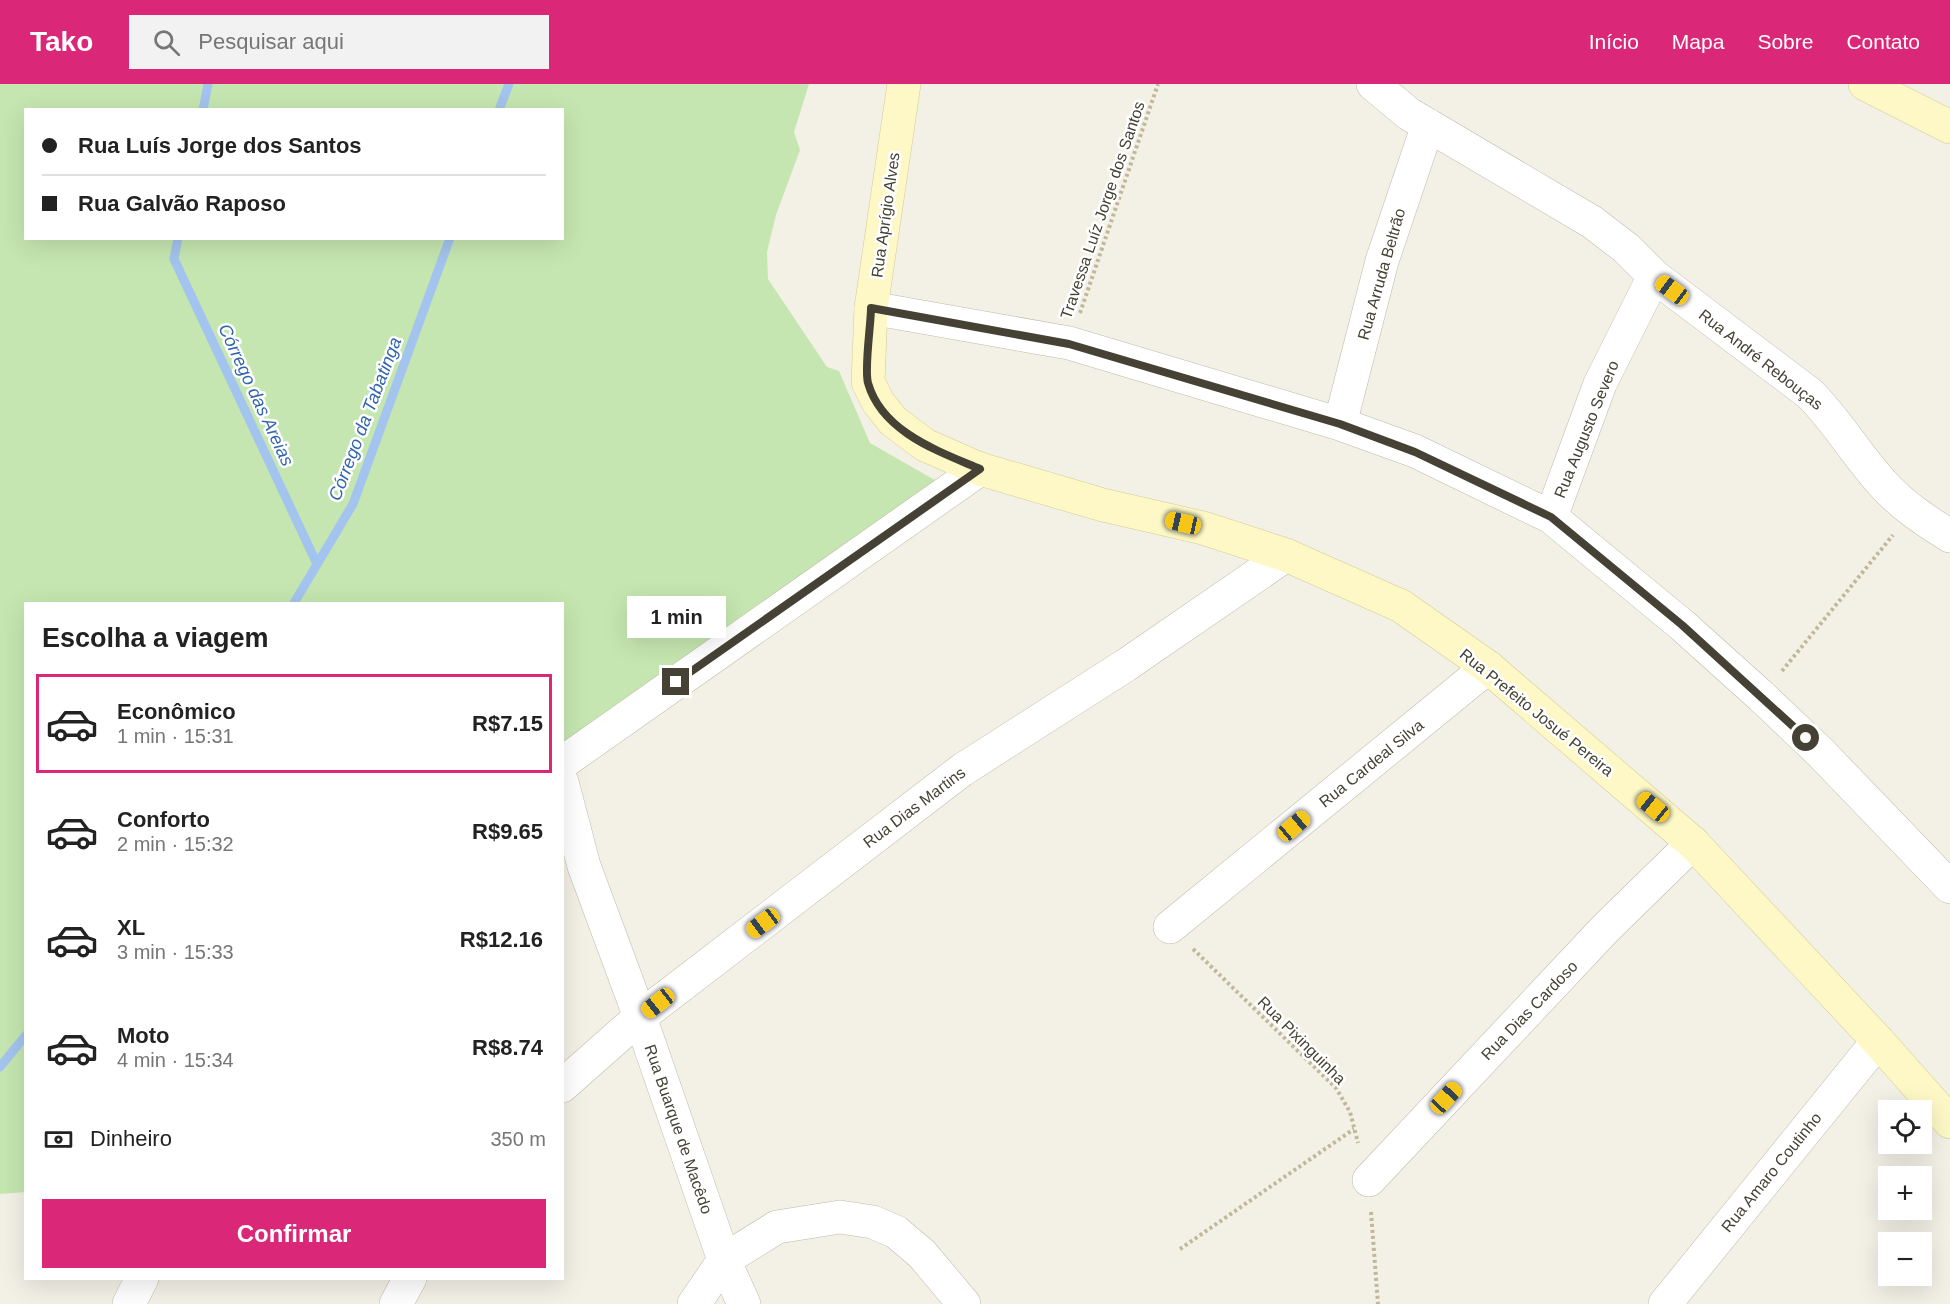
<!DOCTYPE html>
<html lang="pt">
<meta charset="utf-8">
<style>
:root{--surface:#fff;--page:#f2f2f2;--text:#222;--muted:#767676;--line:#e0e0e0;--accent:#db2777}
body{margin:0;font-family:Arial,sans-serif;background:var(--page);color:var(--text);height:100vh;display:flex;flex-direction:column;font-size:22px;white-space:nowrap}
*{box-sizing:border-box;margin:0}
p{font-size:20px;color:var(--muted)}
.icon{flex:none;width:33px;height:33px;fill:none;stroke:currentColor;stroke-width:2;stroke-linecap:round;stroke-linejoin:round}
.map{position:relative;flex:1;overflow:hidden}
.sheet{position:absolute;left:24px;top:518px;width:540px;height:678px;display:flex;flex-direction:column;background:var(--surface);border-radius:0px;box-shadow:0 6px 24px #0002}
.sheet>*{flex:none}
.guide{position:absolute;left:24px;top:24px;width:540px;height:132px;border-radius:0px;box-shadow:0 6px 24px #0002;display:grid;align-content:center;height:132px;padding:0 18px;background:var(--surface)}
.tools{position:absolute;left:1878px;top:1016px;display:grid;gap:12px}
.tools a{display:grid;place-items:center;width:54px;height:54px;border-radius:0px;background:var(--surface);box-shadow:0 6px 24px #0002;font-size:30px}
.end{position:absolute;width:27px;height:27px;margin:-14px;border:8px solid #454235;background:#fff;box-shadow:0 0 0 3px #fff}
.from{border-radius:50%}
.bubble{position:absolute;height:42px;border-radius:0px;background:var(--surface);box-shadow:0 6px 24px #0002;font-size:20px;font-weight:700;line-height:42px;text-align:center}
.car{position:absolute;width:18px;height:36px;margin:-18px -9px;border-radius:8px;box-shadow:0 0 4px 2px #0007;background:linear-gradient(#f5c518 24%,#345 0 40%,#f5c518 0 76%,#345 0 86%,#f5c518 0)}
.guide b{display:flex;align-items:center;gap:21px;height:57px;font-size:22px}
.guide b+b{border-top:2px solid var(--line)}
.guide i{width:15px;height:15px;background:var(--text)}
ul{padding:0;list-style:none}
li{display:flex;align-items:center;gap:18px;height:99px;margin:0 12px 9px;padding:0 6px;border:3px solid transparent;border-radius:0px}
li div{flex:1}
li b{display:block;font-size:22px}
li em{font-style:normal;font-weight:700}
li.current{border-color:var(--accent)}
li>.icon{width:54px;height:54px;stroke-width:1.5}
h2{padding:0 18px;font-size:27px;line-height:72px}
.pay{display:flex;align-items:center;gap:15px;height:66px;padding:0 18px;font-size:22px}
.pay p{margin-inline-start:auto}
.action{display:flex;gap:12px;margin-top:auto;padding:12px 18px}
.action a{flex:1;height:69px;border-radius:0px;background:var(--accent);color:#fff;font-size:24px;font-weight:700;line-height:69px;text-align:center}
header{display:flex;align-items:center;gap:36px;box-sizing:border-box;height:84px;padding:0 30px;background:var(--accent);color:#fff}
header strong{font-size:28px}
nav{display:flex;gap:33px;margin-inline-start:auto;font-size:21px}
.search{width:420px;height:54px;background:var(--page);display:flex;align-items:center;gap:15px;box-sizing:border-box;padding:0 21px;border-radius:0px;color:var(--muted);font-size:22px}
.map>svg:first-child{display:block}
.green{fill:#c5e6b0;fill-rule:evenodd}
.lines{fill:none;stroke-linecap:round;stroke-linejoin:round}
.stream{stroke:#a3c4ee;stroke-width:9}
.street-casing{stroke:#bebaa9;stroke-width:34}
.secondary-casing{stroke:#d2cb97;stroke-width:34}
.path{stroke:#bfb89a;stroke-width:4;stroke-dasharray:3 3;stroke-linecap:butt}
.street{stroke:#fff;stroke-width:33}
.secondary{stroke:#fdf8c5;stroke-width:33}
.route{stroke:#454235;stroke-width:8}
.labels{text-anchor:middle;stroke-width:5;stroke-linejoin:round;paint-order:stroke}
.street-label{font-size:16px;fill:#454235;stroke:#fff}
.water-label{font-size:18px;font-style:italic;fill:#3166af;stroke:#fff}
</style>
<header>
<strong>Tako</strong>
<div class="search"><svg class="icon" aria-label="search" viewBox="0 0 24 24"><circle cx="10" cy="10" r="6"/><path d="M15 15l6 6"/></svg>Pesquisar aqui</div>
<nav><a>Início</a><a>Mapa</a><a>Sobre</a><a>Contato</a></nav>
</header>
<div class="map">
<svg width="1950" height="1220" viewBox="0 0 1950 1220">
<rect width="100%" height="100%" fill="#f3f1e6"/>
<path class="green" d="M0,0h809l-15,48 6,18 -24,65 -9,37 1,27 59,88 12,4 31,72 70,40 -377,275 -1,-155h-536v589l-26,2zM26,26h536v128h-536z"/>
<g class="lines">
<path class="stream" d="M203,26l5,-26
M499,26l10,-26
M178,154l-4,21 143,305
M294,519l59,-99 97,-266
M0,983l26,-32"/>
<g class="street-casing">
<path id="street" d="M1373,0l36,30 183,108 34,26 28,28 156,118c28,28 47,62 74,91 19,21 42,36 66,51
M871,224l198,35 271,81 75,27 136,66 131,108 79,71 59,56 130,135
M1340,340l42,-163 46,-136
M1551,433l49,-133 54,-108
M562,679l418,-294
M562,698l22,84 56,151 84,243 20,44
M1170,843l318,-260
M562,1002l78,-69 322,-247 164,-105 160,-110
M1369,1096l236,-251 88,-86
M129,1220l13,-26
M396,1220l14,-26
M694,1220l30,-44 53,-33 63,-10 33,5 23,10 26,22 42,50
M1665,1220l213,-263"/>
</g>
<g class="secondary-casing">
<path id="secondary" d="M904,0l-33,224 -3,74 10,20 15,19 32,24 55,24 123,36 100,23 83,27 115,51 87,61 205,176 185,198 72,81
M1865,0l85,43"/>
</g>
<path class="path" d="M1080,229l78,-229
M1782,587l111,-136
M1193,865l143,139 14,24 8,31
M1371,1128l7,92
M1180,1165l174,-120"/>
<use href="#street" class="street"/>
<use href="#secondary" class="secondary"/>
</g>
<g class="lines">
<path class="route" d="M676,598l304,-213c-42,-18 -98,-37 -112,-86 -4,-15 3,-58 3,-75l198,36 271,80 75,28 136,65 131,108 124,113"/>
</g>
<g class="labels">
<g class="street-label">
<text transform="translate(1102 126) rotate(-71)" y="6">Travessa Luíz Jorge dos Santos</text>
<text transform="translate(885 131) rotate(-82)" y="6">Rua Aprígio Alves</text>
<text transform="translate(1381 190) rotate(-74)" y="6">Rua Arruda Beltrão</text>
<text transform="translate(1761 275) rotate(38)" y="6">Rua André Rebouças</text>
<text transform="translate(1586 345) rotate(-68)" y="6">Rua Augusto Severo</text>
<text transform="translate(1537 628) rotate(39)" y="6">Rua Prefeito Josué Pereira</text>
<text transform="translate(1371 679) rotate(-39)" y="6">Rua Cardeal Silva</text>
<text transform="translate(914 723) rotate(-37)" y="6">Rua Dias Martins</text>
<text transform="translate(1529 926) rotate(-46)" y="6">Rua Dias Cardoso</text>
<text transform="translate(1302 956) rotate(45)" y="6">Rua Pixinguinha</text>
<text transform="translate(679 1045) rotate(71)" y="6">Rua Buarque de Macêdo</text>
<text transform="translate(1771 1088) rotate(-51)" y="6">Rua Amaro Coutinho</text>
</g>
<g class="water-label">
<text transform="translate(256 311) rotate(65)" y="6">Córrego das Areias</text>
<text transform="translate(365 335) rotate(-69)" y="6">Córrego da Tabatinga</text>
</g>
</g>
</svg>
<div class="tools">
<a><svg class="icon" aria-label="locate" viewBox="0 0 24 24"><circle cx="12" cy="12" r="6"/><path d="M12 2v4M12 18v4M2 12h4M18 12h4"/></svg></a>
<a>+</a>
<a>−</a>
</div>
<i class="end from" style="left:1806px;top:654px"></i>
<i class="end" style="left:676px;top:598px"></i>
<div class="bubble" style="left:627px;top:512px;width:99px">1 min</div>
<i class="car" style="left:1672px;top:206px;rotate:307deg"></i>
<i class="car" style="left:1183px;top:439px;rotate:283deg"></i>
<i class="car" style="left:1653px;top:723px;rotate:309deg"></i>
<i class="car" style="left:1294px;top:742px;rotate:50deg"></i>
<i class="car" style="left:763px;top:839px;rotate:233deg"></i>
<i class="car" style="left:658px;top:919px;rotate:232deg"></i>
<i class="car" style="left:1446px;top:1014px;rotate:43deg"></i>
<div class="guide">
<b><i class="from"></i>Rua Luís Jorge dos Santos</b>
<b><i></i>Rua Galvão Raposo</b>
</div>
<section class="sheet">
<h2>Escolha a viagem</h2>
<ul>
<li class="current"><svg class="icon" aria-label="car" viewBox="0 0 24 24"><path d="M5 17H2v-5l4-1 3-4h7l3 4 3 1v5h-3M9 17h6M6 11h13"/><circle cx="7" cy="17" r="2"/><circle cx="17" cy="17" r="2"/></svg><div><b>Econômico</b><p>1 min · 15:31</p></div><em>R$7.15</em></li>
<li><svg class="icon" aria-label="car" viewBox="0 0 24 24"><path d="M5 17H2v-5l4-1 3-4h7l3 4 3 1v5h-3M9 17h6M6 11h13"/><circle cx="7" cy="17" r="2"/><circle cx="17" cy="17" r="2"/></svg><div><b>Conforto</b><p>2 min · 15:32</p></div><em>R$9.65</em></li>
<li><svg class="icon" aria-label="car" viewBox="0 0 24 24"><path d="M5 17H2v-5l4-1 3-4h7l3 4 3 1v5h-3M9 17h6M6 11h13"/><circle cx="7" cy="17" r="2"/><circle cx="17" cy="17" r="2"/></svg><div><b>XL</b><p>3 min · 15:33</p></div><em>R$12.16</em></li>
<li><svg class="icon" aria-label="car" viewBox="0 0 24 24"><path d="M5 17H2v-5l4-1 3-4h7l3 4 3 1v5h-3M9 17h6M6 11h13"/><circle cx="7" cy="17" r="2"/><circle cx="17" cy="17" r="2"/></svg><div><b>Moto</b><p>4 min · 15:34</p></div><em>R$8.74</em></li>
</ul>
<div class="pay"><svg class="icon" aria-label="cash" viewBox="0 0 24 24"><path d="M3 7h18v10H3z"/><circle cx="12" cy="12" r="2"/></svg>Dinheiro<p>350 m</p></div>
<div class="action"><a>Confirmar</a></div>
</section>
</div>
